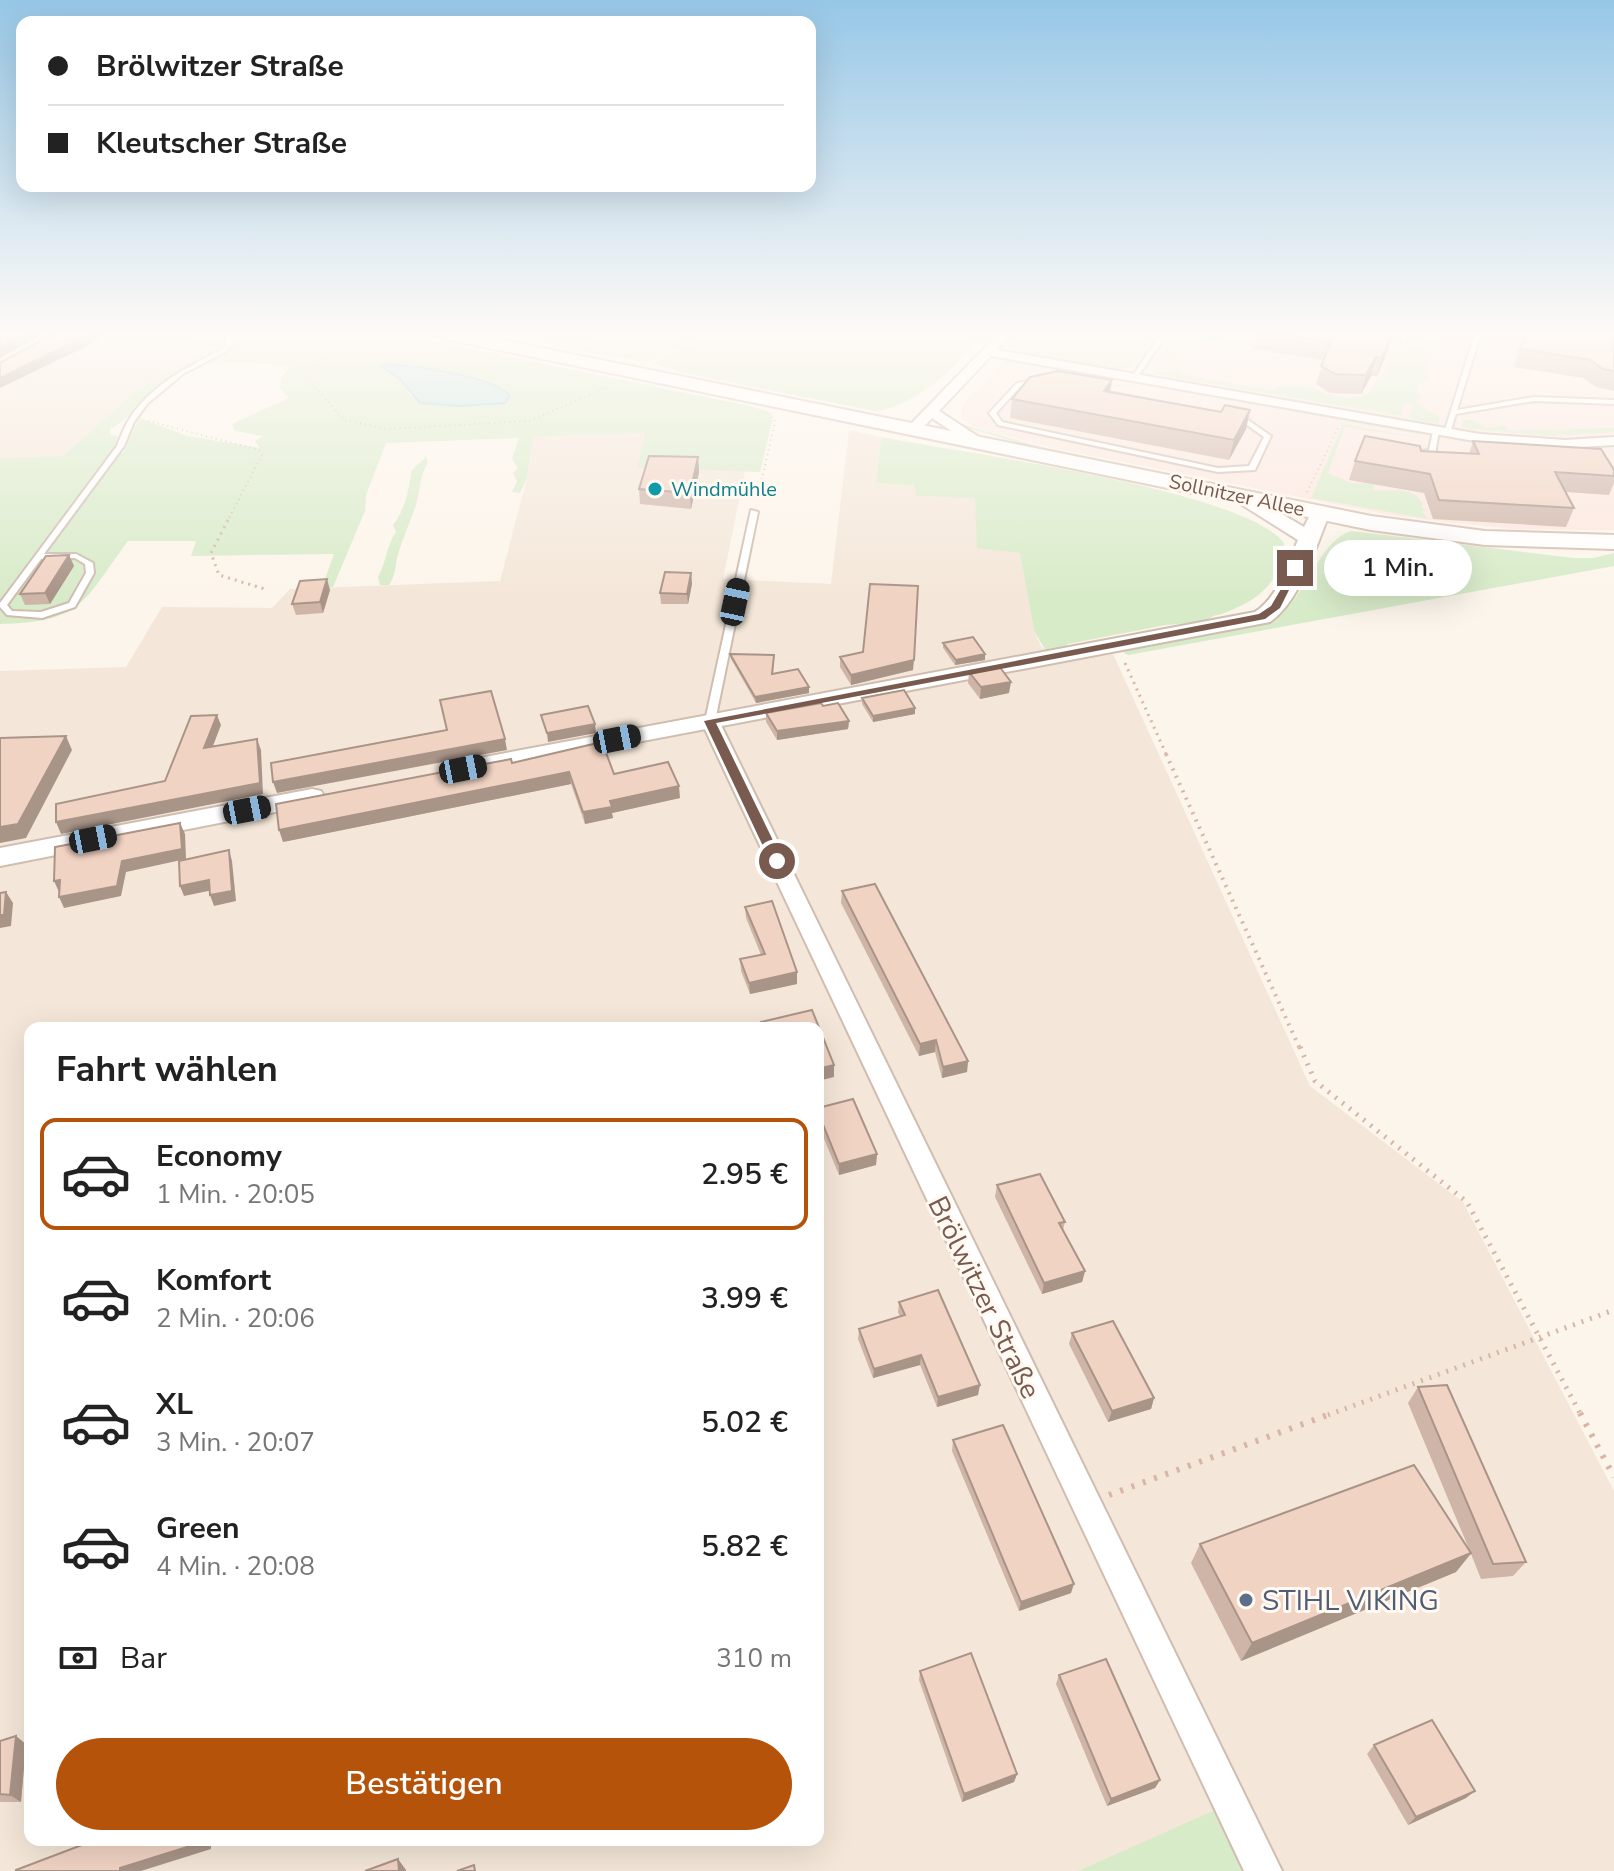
<!DOCTYPE html>
<html lang="de">
<meta charset="utf-8">
<style>
:root{--surface:#fff;--page:#f2f2f2;--text:#222;--muted:#767676;--line:#e0e0e0;--accent:#b45309}
body{margin:0;font-family:"Nunito Sans",sans-serif;background:var(--page);color:var(--text);height:100vh;display:flex;flex-direction:column;font-size:30px;white-space:nowrap}
*{box-sizing:border-box;margin:0}
p{font-size:26px;color:var(--muted)}
.icon{flex:none;width:44px;height:44px;fill:none;stroke:currentColor;stroke-width:2;stroke-linecap:round;stroke-linejoin:round}
.map{position:relative;flex:1;overflow:hidden}
.sheet{position:absolute;left:24px;top:1022px;width:800px;height:824px;display:flex;flex-direction:column;background:var(--surface);border-radius:16px;box-shadow:0 8px 32px #0002}
.sheet>*{flex:none}
.guide{position:absolute;left:16px;top:16px;width:800px;height:176px;border-radius:16px;box-shadow:0 8px 32px #0002;display:grid;align-content:center;height:176px;padding:0 32px;background:var(--surface)}
.end{position:absolute;width:36px;height:36px;margin:-18px;border:10px solid #785b4e;background:#fff;box-shadow:0 0 0 4px #fff}
.from{border-radius:50%}
.bubble{position:absolute;height:56px;border-radius:28px;background:var(--surface);box-shadow:0 8px 32px #0002;font-size:26px;font-weight:600;line-height:56px;text-align:center}
.car{position:absolute;width:24px;height:48px;margin:-24px -12px;border-radius:10px;box-shadow:0 0 6px 2px #0007;background:linear-gradient(#222 24%,#8ab4d8 0 40%,#222 0 76%,#8ab4d8 0 86%,#222 0)}
.guide b{display:flex;align-items:center;gap:28px;height:76px;font-size:30px}
.guide b+b{border-top:2px solid var(--line)}
.guide i{width:20px;height:20px;background:var(--text)}
ul{padding:0;list-style:none}
li{display:flex;align-items:center;gap:24px;height:112px;margin:0 16px 12px;padding:0 16px;border:4px solid transparent;border-radius:16px}
li div{flex:1}
li b{display:block;font-size:30px}
li em{font-style:normal;font-weight:600}
li.selected{border-color:var(--accent)}
li>.icon{width:72px;height:72px;stroke-width:1.5}
h2{padding:0 32px;font-size:36px;line-height:96px}
.pay{display:flex;align-items:center;gap:20px;height:88px;padding:0 32px;font-size:30px}
.pay p{margin-inline-start:auto}
.action{display:flex;gap:16px;margin-top:auto;padding:16px 32px}
.action a{flex:1;height:92px;border-radius:48px;background:var(--accent);color:#fff;font-size:32px;font-weight:600;line-height:92px;text-align:center}
.map>svg:first-child{display:block}
.residential{fill:#f4e7d9;fill-rule:evenodd}
.commercial{fill:#fce7df}
.green{fill:#d8ebc9;fill-rule:evenodd}
.water{fill:#bfe3e6;stroke:#a5d3d8;stroke-width:2}
.lines{fill:none;stroke-linecap:round;stroke-linejoin:round}
.service-casing{stroke:#cfbdb0;stroke-width:4}
.minor-casing{stroke:#cfbdb0;stroke-width:4}
.tertiary-casing{stroke:#cfbdb0;stroke-width:4}
.secondary-casing{stroke:#d5beb0;stroke-width:4}
.path-far4{stroke:#d7b6a5;stroke-width:2;stroke-dasharray:1 4;stroke-linecap:butt}
.path-far3{stroke:#d7b6a5;stroke-width:3;stroke-dasharray:2 5;stroke-linecap:butt}
.path-far2{stroke:#d7b6a5;stroke-width:4;stroke-dasharray:2 6;stroke-linecap:butt}
.path-far1{stroke:#d7b6a5;stroke-width:5;stroke-dasharray:2 7;stroke-linecap:butt}
.path{stroke:#d7b6a5;stroke-width:6;stroke-dasharray:3 9;stroke-linecap:butt}
.service{fill:#fff;fill-rule:evenodd}
.minor{fill:#fff;fill-rule:evenodd}
.tertiary{fill:#fff;fill-rule:evenodd}
.secondary{fill:#fff;fill-rule:evenodd}
.wall{fill:#cfb5a8}
.shaded-wall{fill:#a99488}
.building{fill:#f1d3c3;stroke:#a99488;stroke-width:2}
.route{fill:#785b4e}
.culture-dot{fill:#0f9aa8;stroke:#fff9f2;stroke-width:3}
.service-dot{fill:#5c6f8a;stroke:#fff9f2;stroke-width:3}
.labels{text-anchor:middle;stroke-width:6;stroke-linejoin:round;paint-order:stroke}
.far-culture-label{font-size:20px;fill:#0d838f;stroke:#fff9f2;text-anchor:start}
.far-street-label{font-size:20px;fill:#785b4e;stroke:#fff9f2}
.near-street-label{font-size:28px;fill:#785b4e;stroke:#fff9f2}
.near-service-label{font-size:28px;fill:#4e5e75;stroke:#fff9f2;text-anchor:start}
</style>
<div class="map">
<svg width="1614" height="1871" viewBox="0 0 1614 1871">
<rect width="100%" height="100%" fill="#fcf5eb"/>
<path class="residential" d="M0,333h193l-7,12h33l-81,44 -75,67 -63,2z
M849,430l32,7 -5,46 40,2v11l59,1 3,50 42,6 14,78 7,15 16,16 56,-8 197,432 153,116 151,289v380h-1614v-1200l126,-4 36,-60 110,1 18,-19 210,-8 27,-103 6,-41 113,-4 -9,35 108,3 -22,108 108,5zM30,1028h788v812h-788z"/>
<path class="commercial" d="M498,333h109l-26,18z
M919,333h695v197l-103,-1 -116,-13 -342,-68 -76,-20 -16,-10v-12l53,-56z"/>
<path class="green" d="M76,333h149l1,3c-3,21 -36,29 -53,40 -24,15 -38,40 -63,53v6l8,1 -6,18 11,-1 16,-35 48,18 73,12 -5,-7 8,-5 -28,-5 -3,-7 57,-26 -9,-10 1,-10 9,-12 -45,-4 -42,2 28,-16 5,-8 -3,-7h160l356,73 21,6 3,5 -13,55 -123,-4 8,-35 -112,4 -6,41 -7,15 -8,-1 5,-11 -4,-8 5,-5 -6,-9 7,-21 -133,5 -20,52 -1,16 -32,76 -11,1 12,-34 -143,2 5,-15h-68c-46,62 -45,81 -128,83v-166l63,-2 75,-67 80,-43h-32l6,-13zM416,365l20,7 -25,24 -12,-18 -18,-11z
M607,333h102l-63,29 -65,-11z
M719,333h234l22,6c-15,29 -69,72 -101,72l-190,-38 -31,-10z
M1026,333h128l-25,35 -25,2 -91,-18z
M1176,333h87l-8,13 -13,-2 -2,4 -9,1 -10,-7 -49,8 9,7 -23,3z
M1428,333l15,3 -4,1 3,5 -9,3 2,4 -4,4 5,3 -8,2 -3,5 3,5 -5,6 7,4 -15,9 4,3 -5,1 8,6 -7,5 25,16 -2,6 -29,-5 4,-14 -10,-1 -2,12 -253,-43 35,-3 -1,4 93,17 2,-5c11,1 28,-1 37,3 19,7 38,14 57,3l6,-13h5l12,-28 8,2 3,-6 16,2z
M1095,374l323,57 5,4 -334,-60z
M1472,419l14,9 19,-3 3,6 106,-3v4l-63,4 -89,-8v-8z
M961,424l94,27 236,47v3l-238,-48 -96,-28z
M1343,424l83,15 -81,-12 -17,46 23,10 23,1 -1,6c17,3 41,-6 50,15l-2,2 5,3 -4,2 6,7 -117,-21z
M881,437c76,15 364,53 403,106 -3,38 -23,56 -57,69 -9,4 -15,2 -22,10l-39,3 -98,19 -5,6 -17,1 -12,-20 -14,-78 -43,-5 -2,-50 -59,-2 -1,-11 -39,-2z
M426,457l2,5c-8,14 -8,28 -12,43 -6,17 -13,33 -18,49 -3,11 -2,21 -9,31h-9l-2,-8c9,-16 8,-31 18,-45l-3,-7c11,-14 17,-36 18,-54z
M1351,531l222,27h20l21,-5v13l-486,89 -4,-2v-5l149,-28c32,-19 45,-79 78,-89z
M1215,1810l28,61h-165z"/>
<path class="water" d="M384,364c26,1 111,12 126,32l-5,7 -44,3 -41,-3 -21,-25 -19,-12z"/>
<g class="lines">
<g class="service-casing">
<path id="service" d="M227,333h6l-1,12 -7,7 -42,22 -36,30 -13,18 -10,24 -80,108h32l17,9 1,10 -19,34 -33,11 -35,-3 -7,-8v-4l117,-157c3,-8 6,-16 10,-23 20,-36 59,-55 94,-73l5,-5zM75,558l10,6 1,9 -17,30 -28,9 -29,-1 -5,-6 34,-46z
M1162,333h6l-32,46h-4l-1,-1z
M1404,333h6l-3,8 -3,2 -3,-2z
M1475,333h6l-24,77 77,-13 80,3v4l-80,-3 -78,13 -6,19 -5,1 -1,-1z
M1039,379l206,39 26,18 -16,34 -37,2 -220,-47 -9,-12 1,-1 27,-29zM1039,383l204,39 21,15 -15,29 -31,2 -216,-46 -6,-9 25,-27z
M1436,429l3,2 -4,23 -20,2v-4l14,-2 4,-19z
M751,510l7,2 -43,209 -5,3 -5,-3z"/>
</g>
<g class="minor-casing">
<path id="minor" d="M999,333h13l-15,17 483,84 85,6 49,-3v8l-49,3 -85,-6 -489,-86 -52,55 43,28v6h-10l-40,-27 -14,15h-10v-6z
M710,715l9,6 563,1150h-38l-543,-1150z"/>
</g>
<g class="tertiary-casing">
<path id="tertiary" d="M1243,491l61,36 9,-18h14l3,4c-16,36 -28,86 -60,109l-796,151 -12,-7 12,-7 781,-147c24,-16 32,-47 43,-72l-62,-39v-8z
M312,789l9,2 4,6 -4,6 -321,63v-18z"/>
</g>
<g class="secondary-casing">
<path id="secondary" d="M432,333h35l904,183 114,15 129,4v14l-129,-4 -114,-15 -930,-192z"/>
</g>
<path class="path-far4" d="M360,333l-53,37v8l37,42 44,9 141,-8 80,-34
M402,333l19,4
M903,333l68,12
M658,359l56,-26
M148,421l111,29 3,5 -35,67
M1307,492l31,-64
M757,499l19,-81"/>
<path class="path-far3" d="M228,520l-17,33 8,22 49,15
M1125,663l42,93"/>
<path class="path-far2" d="M1166,754l134,295"/>
<path class="path-far1" d="M1300,1047l15,34 152,121 114,213
M1328,1415l286,-105"/>
<path class="path" d="M1580,1413l34,64
M1109,1495l224,-82"/>
<use href="#service" class="service"/>
<use href="#minor" class="minor"/>
<use href="#tertiary" class="tertiary"/>
<use href="#secondary" class="secondary"/>
</g>
<path class="wall" d="M1256,333h137l-5,17 -11,26h-6l-10,18 -31,-1 -14,-9 8,-24 -72,-11z
M1524,333h90v58l-18,-4 -13,-9 -69,-11z
M1110,392l111,20 29,-2 -4,19 -17,31 -219,-42 2,-19z
M1473,441l141,29v13l-5,12 -43,-3 8,16 -8,19 -133,-8 -9,-26 -75,-13 6,-19 66,-10 48,3z
M698,457l1,15 -8,37 -51,-5 -1,-15z
M69,555l5,11 -24,38 -25,1 -5,-11z
M691,573l1,11 -4,20h-27l-1,-11z
M330,590l-7,23 -27,2 -4,-11z
M943,643l42,11v6l-30,5 -12,-17z
M863,652l50,18 -62,15 -11,-18v-10z
M730,654l44,6 -1,14 36,19 -53,10 -25,-44z
M969,672l40,21 -29,6 -12,-16z
M862,698l53,16 -42,8 -11,-18z
M823,706l26,15 -1,8 -71,11 -11,-18v-9z
M512,763l102,11 66,24 -68,15 1,5 -28,6 -14,-40 -288,58z
M842,891l126,170 -1,11 -25,6 -7,-26 -16,4 -78,-153z
M745,907l52,77 -47,10 -9,-23 -1,-12 21,-4 -15,-37z
M818,1108l59,46 -1,11 -37,10 -21,-51z
M997,1185l68,37 -2,8 22,41 -3,11 -40,12 -47,-97z
M899,1302l79,93 -41,12 -17,-42 -47,13 -15,-39 1,-10 41,-12 -2,-5z
M1072,1333l82,65 -3,11 -43,13 -39,-78z
M1418,1387l108,175 -13,14 -32,3 -10,-25 -15,18 -215,89 -50,-98 9,-19 269,5 -61,-146z
M953,1440l118,153 -52,18 -67,-160z
M920,1671l97,103 -3,8 -52,20 -43,-122z
M1059,1675l101,105 -5,8 -48,18 -51,-122z
M0,1741l26,3 -5,58h-21z
M1374,1745l92,53 -58,27 -41,-71z"/>
<path class="shaded-wall" d="M27,333h18l-45,25v-10z
M92,333h17l-28,16 -81,39v-10z
M1393,333l-5,17 -11,26 5,-18z
M1376,357l-5,19 -10,18 5,-19z
M1112,380l-3,19 -5,-8z
M1250,410l-4,19 -17,31 5,-20z
M698,457l1,15 -8,37 -1,-16z
M69,555l5,11 -24,38 -5,-11z
M691,573l1,11 -4,20 -1,-10z
M327,579l3,11 -7,23 -3,-11z
M985,654v6l-30,5 1,-5z
M914,660l-1,10 -62,15v-10z
M1011,682l-2,11 -29,6 1,-12z
M809,687v6l-53,10 -1,-6z
M915,708v6l-42,8v-6z
M217,715l4,10 -13,34 -4,-11z
M849,721l-1,8 -71,11v-9z
M595,724l1,9 -48,9 -1,-9z
M66,736l6,14 -46,88 -26,5v-16z
M257,739l4,11 2,44 -202,40 -5,-12 204,-39z
M505,739l2,11 -230,43 -4,-11z
M569,772l2,12 -288,58 -4,-12z
M679,786l1,12 -68,15 1,5 -28,6 -2,-12 27,-11z
M180,823l5,11 1,25 -60,13 -5,24 -57,12 -5,-11 63,-36z
M229,850l3,11 4,40 -22,5 -4,-11z
M60,880l-1,12 -5,-11z
M209,880l4,10 -29,6 -4,-10z
M6,892l7,11 -2,23 -11,2v-13z
M797,972v12l-47,10 -1,-11z
M936,1040l-1,12 -16,4 1,-12z
M968,1061l-1,11 -25,6 1,-11z
M834,1065v12l-16,4v-12z
M877,1154l-1,11 -37,10v-11z
M1085,1271l-3,11 -40,12 2,-11z
M921,1355l-1,10 -47,13 1,-9z
M980,1385l-2,10 -41,12 1,-10z
M1154,1398l-3,11 -43,13 4,-11z
M1471,1553l-15,19 -215,89 11,-18z
M1074,1584l-3,9 -52,18 2,-9z
M16,1736l10,8 -5,58 -11,-7z
M1017,1774l-3,8 -52,20 2,-8z
M1160,1780l-5,8 -48,18 4,-7z
M1475,1791l-9,7 -58,27 8,-8z
M203,1840h8v9l-70,22h-21v-3z
M398,1859l8,11v1h-7z"/>
<path class="building" d="M0,333h27l-27,15z
M55,333h37l-92,45v-15z
M1272,333h120l-10,25 -6,-1 -10,18 -31,-1 -14,-8 10,-24z
M1525,333h89v38l-11,-2 -13,-9 -70,-11z
M1058,371l54,9 -8,11 117,21 4,-7 25,5 -16,30 -222,-41 18,-22z
M1365,436l55,10 1,5 58,3 -6,-13 128,8 13,21v6l-59,-4 19,36 -135,-8 -9,-26 -75,-13z
M649,456l49,1 -8,36 -51,-4z
M69,555l-24,38 -25,1 26,-38z
M665,572l26,1 -4,21 -27,-1z
M327,579l-7,23 -28,2 8,-23z
M870,584l48,2 -4,74 -63,15 -11,-18 23,-5z
M973,637l12,17 -29,6 -13,-17z
M730,654l44,1 -2,19 26,-5 11,18 -54,10z
M999,666l12,16 -30,5 -12,-15z
M904,690l11,18 -42,8 -11,-18z
M491,691l14,48 -232,43 -2,-19 176,-33 -7,-30z
M821,703l2,3 15,-3 11,18 -72,10 -11,-18z
M588,706l7,18 -48,9 -6,-18z
M217,715l-13,33 53,-9 3,44 -204,39v-18l109,-23 26,-65z
M66,736l-48,88 -18,3v-89z
M602,742l12,32 54,-12 11,24 -69,15 2,6 -29,5 -14,-40 -290,58 -3,-26 235,-45 1,4z
M180,823l2,26 -60,12 -5,25 -58,11 1,-17 -6,1 1,-34z
M229,850l3,41 -22,4 -1,-15 -29,6 -1,-25z
M875,884l93,177 -25,6 -7,-27 -16,4 -78,-153z
M6,892l-2,23h-4v-22z
M772,901l25,71 -48,11 -9,-24 25,-5 -20,-47z
M812,1010l22,55 -16,4v-41h-55l-2,-6z
M853,1099l24,55 -38,10 -21,-52v-4z
M1040,1174l25,48 -6,1 26,48 -41,12 -47,-98z
M938,1290l42,95 -42,12 -17,-42 -47,14 -15,-40 46,-14 -6,-13z
M1113,1321l41,77 -42,13 -40,-78z
M1447,1385l79,177 -33,2 -75,-177z
M1003,1425l71,159 -53,18 -68,-162z
M1414,1465l57,88 -219,90 -52,-99z
M971,1653l46,121 -53,20 -44,-123z
M1106,1659l54,121 -49,19 -52,-124z
M1432,1720l43,71 -59,26 -42,-72z
M16,1736l-6,59 -10,-1v-53z
M95,1840h108v2l-83,26v3h-104v-1z
M398,1859l1,12h-34z
M474,1865l1,6h-18z"/>
<linearGradient id="sky" x2="0" y2="1"><stop stop-color="#97c7e7"/><stop offset="0.56" stop-color="#fefaf6"/><stop offset="1" stop-color="#fefaf6" stop-opacity="0"/></linearGradient>
<rect width="1614" height="595" fill="url(#sky)"/>
<path class="route" d="M1295,565l5,3 -20,40 -15,11 -549,104 67,138 -6,4 -7,-4 -66,-140 555,-107 12,-8z"/>
<circle class="culture-dot" cx="655" cy="489" r="8"/>
<circle class="service-dot" cx="1246" cy="1600" r="8"/>
<g class="labels">
<g class="far-culture-label">
<text x="671" y="496">Windmühle</text>
</g>
<g class="far-street-label">
<text transform="translate(1237 495) rotate(12)" y="7">Sollnitzer Allee</text>
</g>
<g class="near-street-label">
<text transform="translate(985 1297) rotate(64)" y="10">Brölwitzer Straße</text>
</g>
<g class="near-service-label">
<text x="1262" y="1610">STIHL VIKING</text>
</g>
</g>
</svg>
<i class="end from" style="left:777px;top:861px"></i>
<i class="end" style="left:1295px;top:568px"></i>
<div class="bubble" style="left:1324px;top:540px;width:148px">1 Min.</div>
<i class="car" style="left:735px;top:602px;rotate:12deg"></i>
<i class="car" style="left:617px;top:739px;rotate:79deg"></i>
<i class="car" style="left:463px;top:769px;rotate:79deg"></i>
<i class="car" style="left:247px;top:810px;rotate:79deg"></i>
<i class="car" style="left:93px;top:839px;rotate:79deg"></i>
<div class="guide">
<b><i class="from"></i>Brölwitzer Straße</b>
<b><i></i>Kleutscher Straße</b>
</div>
<section class="sheet">
<h2>Fahrt wählen</h2>
<ul>
<li class="selected"><svg class="icon" aria-label="car" viewBox="0 0 24 24"><path d="M5 17H2v-5l4-1 3-4h7l3 4 3 1v5h-3M9 17h6M6 11h13"/><circle cx="7" cy="17" r="2"/><circle cx="17" cy="17" r="2"/></svg><div><b>Economy</b><p>1 Min. · 20:05</p></div><em>2.95 €</em></li>
<li><svg class="icon" aria-label="car" viewBox="0 0 24 24"><path d="M5 17H2v-5l4-1 3-4h7l3 4 3 1v5h-3M9 17h6M6 11h13"/><circle cx="7" cy="17" r="2"/><circle cx="17" cy="17" r="2"/></svg><div><b>Komfort</b><p>2 Min. · 20:06</p></div><em>3.99 €</em></li>
<li><svg class="icon" aria-label="car" viewBox="0 0 24 24"><path d="M5 17H2v-5l4-1 3-4h7l3 4 3 1v5h-3M9 17h6M6 11h13"/><circle cx="7" cy="17" r="2"/><circle cx="17" cy="17" r="2"/></svg><div><b>XL</b><p>3 Min. · 20:07</p></div><em>5.02 €</em></li>
<li><svg class="icon" aria-label="car" viewBox="0 0 24 24"><path d="M5 17H2v-5l4-1 3-4h7l3 4 3 1v5h-3M9 17h6M6 11h13"/><circle cx="7" cy="17" r="2"/><circle cx="17" cy="17" r="2"/></svg><div><b>Green</b><p>4 Min. · 20:08</p></div><em>5.82 €</em></li>
</ul>
<div class="pay"><svg class="icon" aria-label="cash" viewBox="0 0 24 24"><path d="M3 7h18v10H3z"/><circle cx="12" cy="12" r="2"/></svg>Bar<p>310 m</p></div>
<div class="action"><a>Bestätigen</a></div>
</section>
</div>
